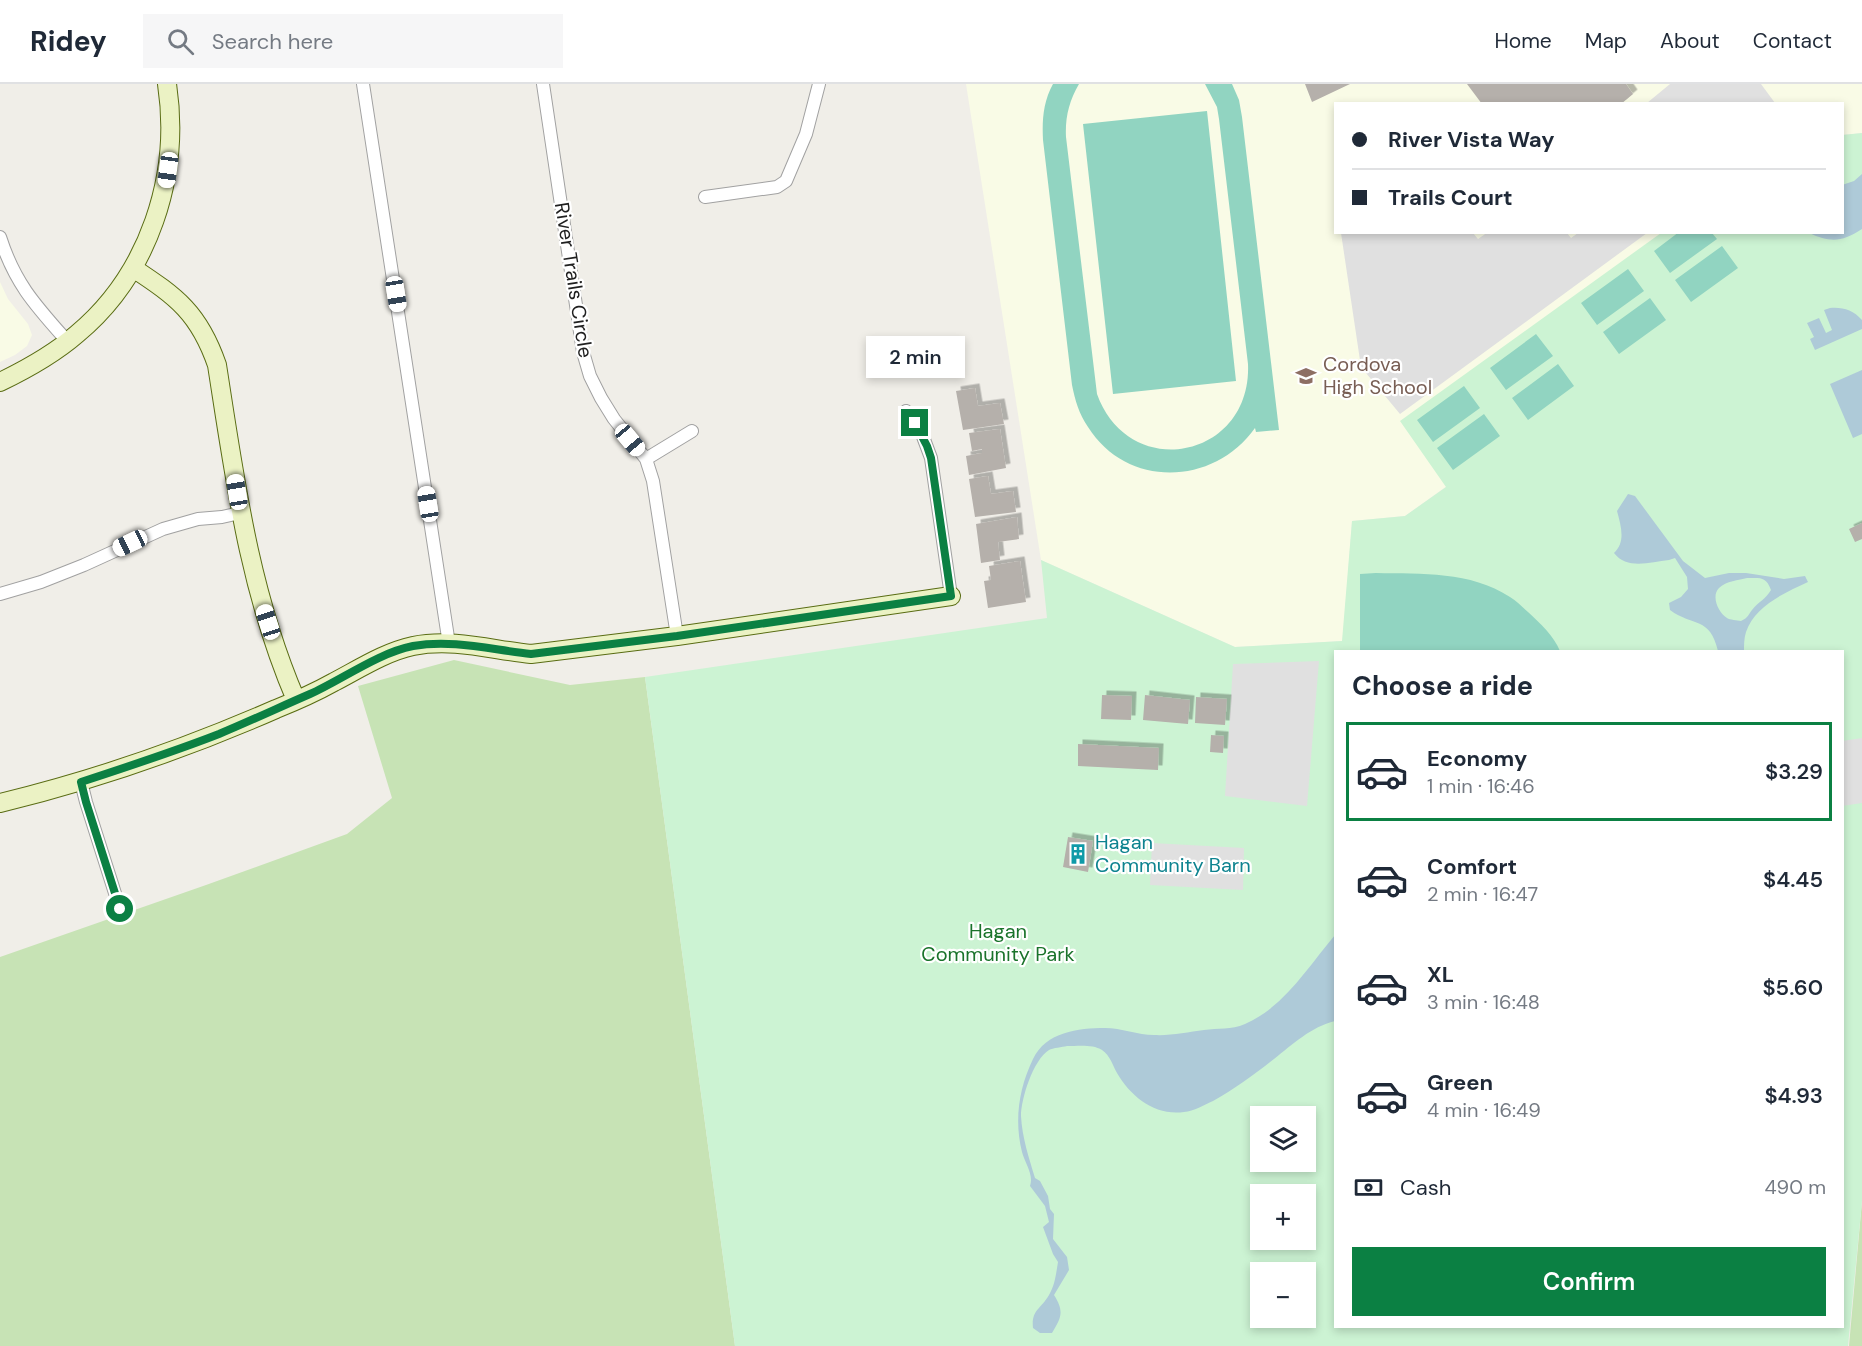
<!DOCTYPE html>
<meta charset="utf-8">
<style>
:root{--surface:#fff;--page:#f6f6f7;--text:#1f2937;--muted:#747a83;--line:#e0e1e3;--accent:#0b8043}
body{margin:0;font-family:"DM Sans",sans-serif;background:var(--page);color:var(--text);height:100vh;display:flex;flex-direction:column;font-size:22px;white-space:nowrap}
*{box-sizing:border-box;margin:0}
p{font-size:20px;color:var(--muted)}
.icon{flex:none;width:33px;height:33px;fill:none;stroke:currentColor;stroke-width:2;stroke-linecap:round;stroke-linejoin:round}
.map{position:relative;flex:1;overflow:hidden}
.panel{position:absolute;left:1334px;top:566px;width:510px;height:678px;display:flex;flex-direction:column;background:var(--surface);border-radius:0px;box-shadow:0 3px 9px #0003}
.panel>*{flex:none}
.hud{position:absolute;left:1334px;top:18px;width:510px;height:132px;border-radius:0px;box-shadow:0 3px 9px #0003;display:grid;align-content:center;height:132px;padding:0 18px;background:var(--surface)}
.tools{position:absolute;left:1250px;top:1022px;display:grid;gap:12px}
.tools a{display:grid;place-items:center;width:66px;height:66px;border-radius:0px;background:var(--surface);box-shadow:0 3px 9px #0003;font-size:30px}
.end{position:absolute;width:27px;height:27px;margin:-14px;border:8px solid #0b8043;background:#fff;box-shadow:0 0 0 3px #fff}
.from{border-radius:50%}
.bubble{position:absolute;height:42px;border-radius:0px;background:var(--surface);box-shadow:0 3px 9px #0003;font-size:20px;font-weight:600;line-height:42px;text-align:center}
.car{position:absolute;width:18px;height:36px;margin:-18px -9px;border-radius:8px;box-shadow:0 0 4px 2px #0007;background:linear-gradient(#fff 24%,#345 0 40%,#fff 0 76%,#345 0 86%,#fff 0)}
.hud b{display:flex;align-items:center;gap:21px;height:57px;font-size:22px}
.hud b+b{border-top:2px solid var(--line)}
.hud i{width:15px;height:15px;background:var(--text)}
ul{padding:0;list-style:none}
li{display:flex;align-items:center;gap:18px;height:99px;margin:0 12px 9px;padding:0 6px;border:3px solid transparent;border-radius:0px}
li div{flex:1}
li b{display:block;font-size:22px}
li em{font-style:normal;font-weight:600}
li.selected{border-color:var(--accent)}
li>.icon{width:54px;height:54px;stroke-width:1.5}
h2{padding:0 18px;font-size:27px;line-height:72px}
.pay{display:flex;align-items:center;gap:15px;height:66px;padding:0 18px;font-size:22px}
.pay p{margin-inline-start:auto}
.cta{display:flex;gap:12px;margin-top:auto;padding:12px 18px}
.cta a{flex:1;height:69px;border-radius:0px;background:var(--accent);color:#fff;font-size:24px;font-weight:600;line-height:69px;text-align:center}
header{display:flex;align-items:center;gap:36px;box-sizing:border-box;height:84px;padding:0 30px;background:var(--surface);border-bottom:2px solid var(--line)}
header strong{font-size:28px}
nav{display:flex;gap:33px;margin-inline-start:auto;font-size:21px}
.search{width:420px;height:54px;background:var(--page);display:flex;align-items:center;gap:15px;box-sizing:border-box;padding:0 21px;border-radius:0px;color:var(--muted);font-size:22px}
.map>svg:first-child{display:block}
.education{fill:#f9fbe6}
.grass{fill:#c7e3b5}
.park{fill:#ccf3d3;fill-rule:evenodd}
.pitch{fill:#91d4c1}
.parking{fill:#e0e0e0}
.water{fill:#aecad8;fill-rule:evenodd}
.building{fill:#b5b0ab;filter:url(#shadow)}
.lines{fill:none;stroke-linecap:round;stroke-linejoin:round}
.street-casing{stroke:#a1a1a1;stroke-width:14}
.secondary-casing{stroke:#596c13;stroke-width:20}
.street{stroke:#fff;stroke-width:12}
.secondary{stroke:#ebf2c4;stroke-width:18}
.route{stroke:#0b8043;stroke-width:8}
.labels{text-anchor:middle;stroke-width:4.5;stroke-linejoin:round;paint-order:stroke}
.street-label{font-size:20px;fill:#202020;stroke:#fff}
.education-label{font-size:20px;fill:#785e54;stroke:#fff;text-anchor:start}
.culture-label{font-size:20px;fill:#0d838f;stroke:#fff;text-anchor:start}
.park-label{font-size:20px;fill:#1a732b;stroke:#fff}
</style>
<header>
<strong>Ridey</strong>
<div class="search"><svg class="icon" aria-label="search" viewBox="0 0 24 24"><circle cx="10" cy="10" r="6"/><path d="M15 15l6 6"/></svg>Search here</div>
<nav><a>Home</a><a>Map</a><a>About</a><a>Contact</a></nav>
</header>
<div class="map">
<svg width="1862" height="1262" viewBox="0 0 1862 1262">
<defs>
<filter id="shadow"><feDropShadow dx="4.5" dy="-4.5" stdDeviation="0" flood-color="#0004"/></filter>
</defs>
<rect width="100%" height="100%" fill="#f0eee8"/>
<path class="education" d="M966,0h896v49l-20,2v-31h-507v128l397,1 23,33 -350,250 -53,5 -9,120 -108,6 -194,-87z
M0,198l8,17 20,25 4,11 -5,11 -12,9 -15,7z"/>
<path class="grass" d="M454,576l116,25 75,-8 90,669h-735v-389l206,-72 141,-51 45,-36 -34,-112z
M1862,1117v145h-13z"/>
<path class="park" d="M1862,49v1068l-14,145h-1113l-90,-669 402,-59 -6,-58 194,87 107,-6 10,-120 53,-5 41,-29 -46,-66 261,-188 181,-1v-97zM1335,567h507v675h-507zM1260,1032h45v45h-45zM1260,1110h45v45h-45zM1260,1188h45v45h-45z"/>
<path class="pitch" d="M1053,0h26c-10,17 -14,34 -13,53l31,257c32,89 155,65 151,-30l-29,-245 -2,-12 -12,-23h27l7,16 3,17 37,313 -23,2 -1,-4c-41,58 -128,61 -167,-1 -9,-13 -13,-27 -16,-42l-29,-245c-1,-19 0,-38 10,-56z
M1207,27l29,270 -123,13 -30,-270z
M1679,148l33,1 5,6 -47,34 -16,-22z
M1722,162l16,22 -47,34 -16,-22z
M1628,185l16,22 -47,34 -16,-22z
M1650,214l16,22 -47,34 -16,-22z
M1536,250l17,22 -47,34 -16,-22z
M1558,280l16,22 -46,34 -16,-22z
M1464,302l16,22 -47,34 -16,-22z
M1484,330l16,22 -47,34 -16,-22z
M1376,489c46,1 94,-2 134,24 7,4 12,10 18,15 12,11 26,24 32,39h-200v-77z"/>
<path class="parking" d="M1670,0h91l14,19h-128z
M1488,148l79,1 4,5 7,-5h69l-247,181 -39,-47 -20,-134h132l5,6z
M1319,577l-12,145 -82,-10 8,-132z
M1862,654v65l-20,3v-65z
M1152,759l92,5 -1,42 -93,-5z"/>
<path class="water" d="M1862,90v55c-20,13 -31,14 -53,4l33,-1v-47l12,-4z
M1830,224c13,-1 23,2 32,12v9l-47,21 -5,-11 4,-2 -7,-14 12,-5 7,15 6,-3 -8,-20z
M1862,286v64l-9,4 -23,-54z
M1628,410l7,2 48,65 22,17 24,-5h17l38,6 21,-3 3,6c-24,11 -53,24 -62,50 -2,6 -2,13 -2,19h-26c-8,-35 -25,-24 -48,-41l-1,-7 12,-6 7,-8 -1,-12 -12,-19 -6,2c-19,2 -42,10 -55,-7 12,-11 7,-27 3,-42zM1747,494c13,0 19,-2 24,12 -5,9 -13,12 -19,20 -4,5 -4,8 -11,11 -4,-1 -11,-1 -14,-3 -9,-6 -16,-22 -8,-30 7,-7 20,-8 28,-10z
M1335,851v86c-24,6 -42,23 -61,38 -19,15 -39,30 -61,42 -9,4 -19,10 -29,11 -29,4 -53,-15 -67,-39 -4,-7 -7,-18 -15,-23 -9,-6 -24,-4 -35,-4 -5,1 -14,2 -18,4 -16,10 -28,49 -28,66 1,21 8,42 14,62l5,3 8,15 2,13 4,5 -1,25 14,18 2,13 -15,25c10,16 8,22 -2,38h-12l-7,-5c-2,-18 8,-19 16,-33 6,-10 7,-21 9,-33l-5,-8 -10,-27 6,-5 -4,-16 -15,-20c4,-11 -5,-23 -8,-34 -8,-32 -3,-64 11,-93 13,-27 45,-31 72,-31 16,0 33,7 49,7 16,1 34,-3 50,-5 14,-2 27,0 41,-6 39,-17 63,-57 90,-89z"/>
<path class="building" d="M1305,0h45l-38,18z
M1467,0h159l7,10 -12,10h-139z
M975,304l3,18 22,-3 4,21 -41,6 -7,-39z
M1000,345l6,39 -37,7 -3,-19 16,-3v-4l-10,2 -3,-18z
M988,392l3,18 22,-3 3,21 -41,5 -6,-38z
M1017,433l2,22 -21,3 2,18 -19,3 -5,-39z
M1862,439v16l-7,3 -6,-13z
M1020,477l6,41 -38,6 -4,-27 7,-1 -2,-14z
M1102,611l30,1 -1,24 -30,-1z
M1145,611l45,5 -2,24 -45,-4z
M1196,613l31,2 -2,26 -30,-2z
M1211,651l13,1 -1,17 -13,-1z
M1078,660l81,4 -1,22 -80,-4z
M1068,753l25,4 -5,31 -25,-5z"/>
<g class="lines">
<g class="street-casing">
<path id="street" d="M363,0l86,560
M543,0l40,268 7,24 11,22 13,21 32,40 7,22 24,155
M705,113l72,-10 9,-6 20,-47 13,-50
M0,153c15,47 36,69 68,105
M906,327l16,23 9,24 20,138
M646,375l46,-28
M0,510l41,-12 43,-17 79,-36 35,-10 24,-2 18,-4
M81,698l5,20 34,107"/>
</g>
<g class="secondary-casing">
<path id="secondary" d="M133,184c44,29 66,45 84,97 18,115 32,226 79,335
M0,298c27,-13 54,-28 77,-48 72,-60 104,-158 90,-250
M0,719c95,-23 187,-55 276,-94 20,-8 40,-17 58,-27 25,-13 51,-30 79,-36 40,-8 79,4 118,8l146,-18 274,-40"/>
</g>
<use href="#street" class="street"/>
<use href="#secondary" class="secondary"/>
</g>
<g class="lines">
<path class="route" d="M120,825l-34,-107 -5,-20c46,-15 92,-30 138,-48 31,-13 61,-27 91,-40 33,-15 68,-41 103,-48 40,-7 79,4 118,8l146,-18 274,-40 -20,-138 -4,-12 -12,-23"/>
</g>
<defs>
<g id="school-bare" transform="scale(1.62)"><path d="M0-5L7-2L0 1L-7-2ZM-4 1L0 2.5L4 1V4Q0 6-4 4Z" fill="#8d6e63" stroke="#fff" stroke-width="2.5" paint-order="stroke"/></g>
<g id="building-bare" transform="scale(1.62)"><path d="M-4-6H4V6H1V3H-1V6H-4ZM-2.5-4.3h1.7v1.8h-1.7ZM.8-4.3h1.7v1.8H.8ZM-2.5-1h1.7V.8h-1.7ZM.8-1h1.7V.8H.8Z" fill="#0f9aa8" stroke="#fff" stroke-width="2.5" paint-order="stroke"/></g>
</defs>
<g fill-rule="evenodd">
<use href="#school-bare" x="1306" y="292"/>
<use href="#building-bare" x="1078" y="770"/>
</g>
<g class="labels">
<g class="street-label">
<text transform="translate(574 196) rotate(81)" y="7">River Trails Circle</text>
</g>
<g class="education-label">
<text x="1323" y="287">Cordova<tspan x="1323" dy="23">High School</tspan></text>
</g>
<g class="culture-label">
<text x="1095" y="765">Hagan<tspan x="1095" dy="23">Community Barn</tspan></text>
</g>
<g class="park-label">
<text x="998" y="854">Hagan<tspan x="998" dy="23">Community Park</tspan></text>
</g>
</g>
</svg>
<div class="tools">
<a><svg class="icon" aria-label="layers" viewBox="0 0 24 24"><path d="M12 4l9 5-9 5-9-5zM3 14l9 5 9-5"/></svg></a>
<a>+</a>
<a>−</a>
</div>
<i class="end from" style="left:120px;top:825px"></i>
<i class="end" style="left:915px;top:339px"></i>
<div class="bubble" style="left:866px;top:252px;width:99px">2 min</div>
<i class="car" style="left:168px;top:86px;rotate:188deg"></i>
<i class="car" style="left:396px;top:210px;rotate:171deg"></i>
<i class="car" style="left:630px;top:356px;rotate:140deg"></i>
<i class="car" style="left:237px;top:408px;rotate:351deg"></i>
<i class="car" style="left:428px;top:420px;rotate:351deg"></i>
<i class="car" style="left:130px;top:459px;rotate:245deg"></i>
<i class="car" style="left:268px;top:538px;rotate:342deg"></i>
<div class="hud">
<b><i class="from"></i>River Vista Way</b>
<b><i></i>Trails Court</b>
</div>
<section class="panel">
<h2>Choose a ride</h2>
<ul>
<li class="selected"><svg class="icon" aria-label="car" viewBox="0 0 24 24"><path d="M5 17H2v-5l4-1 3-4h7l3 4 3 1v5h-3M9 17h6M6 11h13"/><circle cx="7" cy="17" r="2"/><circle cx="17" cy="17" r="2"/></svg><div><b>Economy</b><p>1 min · 16:46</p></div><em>$3.29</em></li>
<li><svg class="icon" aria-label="car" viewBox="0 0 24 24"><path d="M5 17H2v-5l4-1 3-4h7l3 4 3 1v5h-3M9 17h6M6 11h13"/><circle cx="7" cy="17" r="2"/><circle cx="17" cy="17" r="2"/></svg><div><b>Comfort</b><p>2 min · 16:47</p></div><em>$4.45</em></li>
<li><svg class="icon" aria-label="car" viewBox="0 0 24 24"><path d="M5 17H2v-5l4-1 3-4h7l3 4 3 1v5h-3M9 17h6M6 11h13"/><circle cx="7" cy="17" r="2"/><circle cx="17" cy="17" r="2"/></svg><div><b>XL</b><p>3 min · 16:48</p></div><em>$5.60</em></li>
<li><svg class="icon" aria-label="car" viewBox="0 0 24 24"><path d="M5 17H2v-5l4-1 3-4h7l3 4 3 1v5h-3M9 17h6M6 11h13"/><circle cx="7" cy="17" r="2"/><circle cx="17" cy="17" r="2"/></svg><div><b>Green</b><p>4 min · 16:49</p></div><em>$4.93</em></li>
</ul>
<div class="pay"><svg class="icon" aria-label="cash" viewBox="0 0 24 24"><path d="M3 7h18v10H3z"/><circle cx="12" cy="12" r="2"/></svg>Cash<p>490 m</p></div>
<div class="cta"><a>Confirm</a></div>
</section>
</div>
